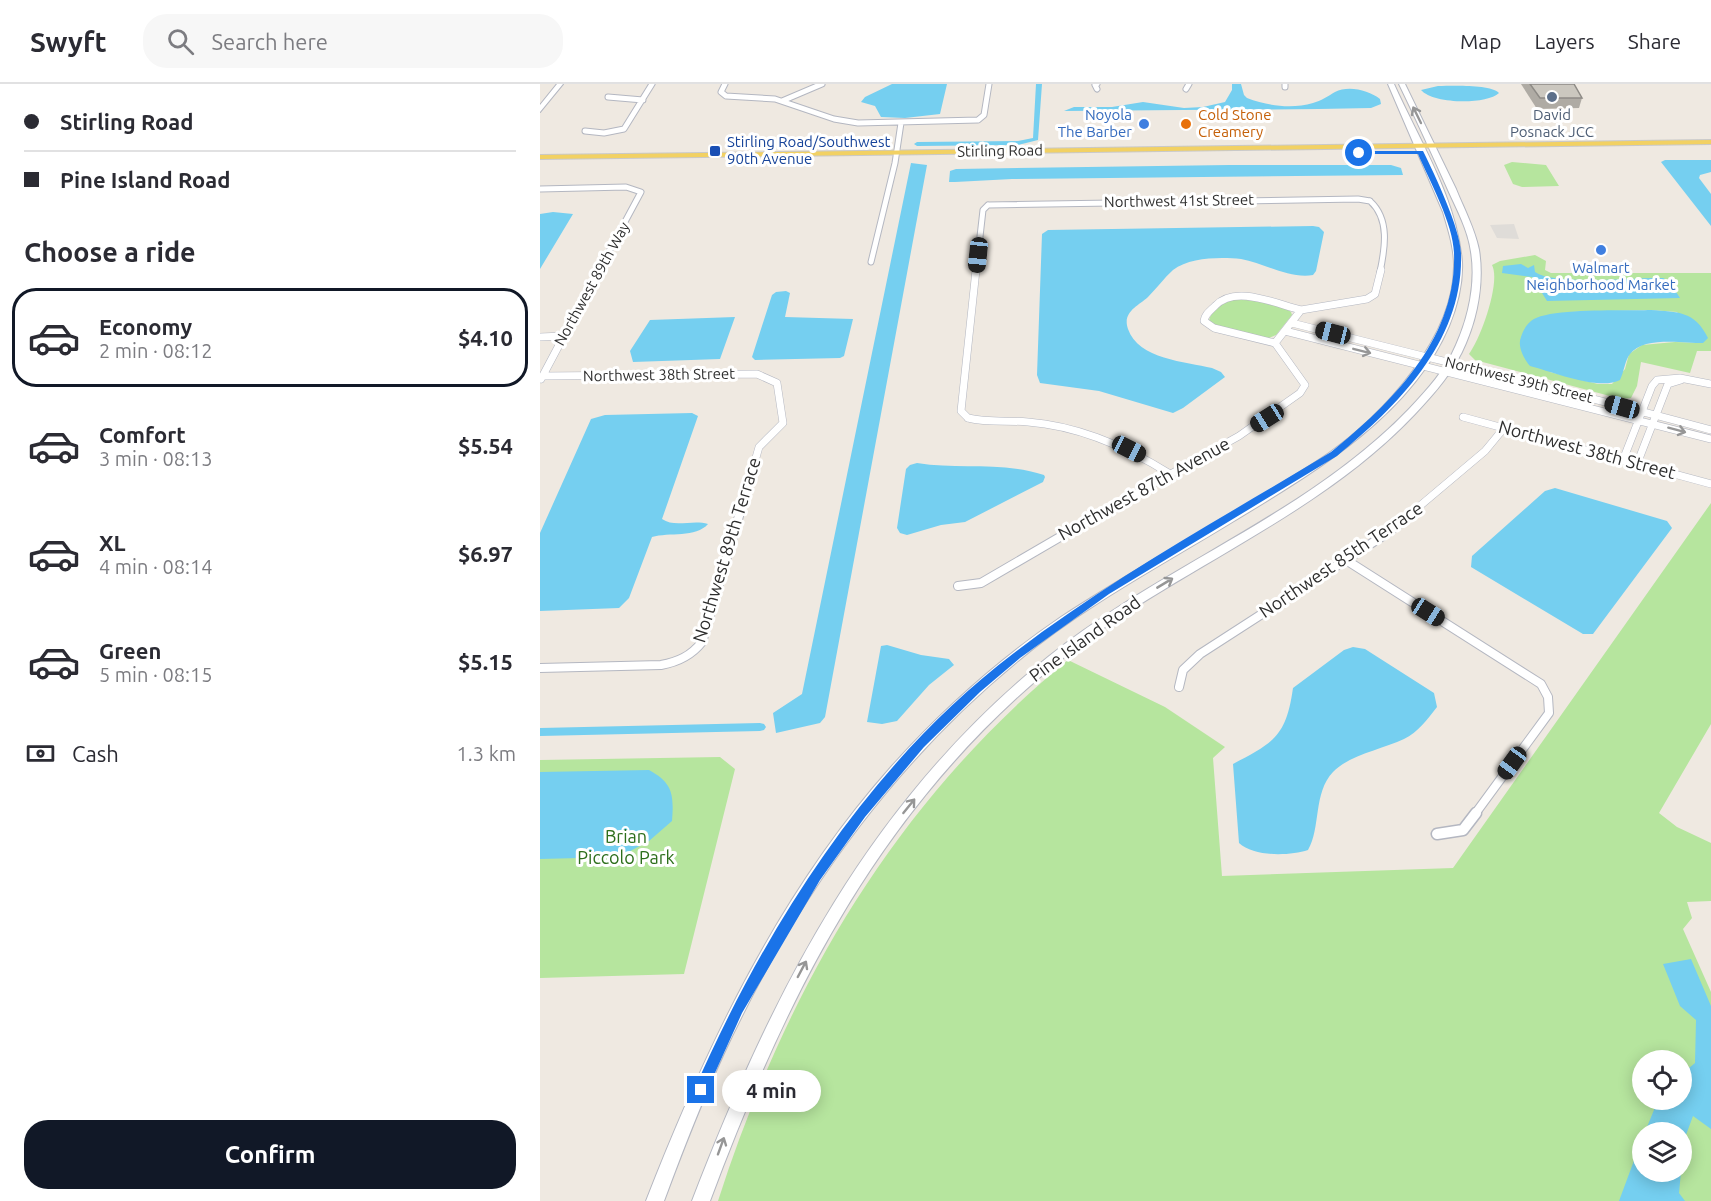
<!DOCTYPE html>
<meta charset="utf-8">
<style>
:root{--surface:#fff;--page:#f7f7f7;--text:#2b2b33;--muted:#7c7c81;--line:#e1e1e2;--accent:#111827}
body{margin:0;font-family:Ubuntu,sans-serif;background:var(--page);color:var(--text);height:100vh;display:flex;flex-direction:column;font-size:22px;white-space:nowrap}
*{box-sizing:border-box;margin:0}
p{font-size:20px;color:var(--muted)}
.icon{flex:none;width:33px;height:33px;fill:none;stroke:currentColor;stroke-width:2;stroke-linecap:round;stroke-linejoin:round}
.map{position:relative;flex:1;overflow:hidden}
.panel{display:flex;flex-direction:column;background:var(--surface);width:540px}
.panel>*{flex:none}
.guide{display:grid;align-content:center;height:132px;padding:0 24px;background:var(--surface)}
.fabs{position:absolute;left:1092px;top:966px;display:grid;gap:12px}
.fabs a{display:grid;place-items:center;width:60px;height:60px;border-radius:50%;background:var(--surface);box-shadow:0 3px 15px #0003;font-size:30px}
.end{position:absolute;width:27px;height:27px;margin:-14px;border:8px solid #1a73e8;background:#fff;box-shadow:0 0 0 3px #fff}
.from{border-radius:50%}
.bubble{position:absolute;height:42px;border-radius:21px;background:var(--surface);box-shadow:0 3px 15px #0003;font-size:20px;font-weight:700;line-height:42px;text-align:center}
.car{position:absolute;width:18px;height:36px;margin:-18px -9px;border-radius:8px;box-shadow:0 0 4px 2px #0007;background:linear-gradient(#222 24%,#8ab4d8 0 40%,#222 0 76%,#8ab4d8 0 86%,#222 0)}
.guide b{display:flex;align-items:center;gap:21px;height:57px;font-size:22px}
.guide b+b{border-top:2px solid var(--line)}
.guide i{width:15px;height:15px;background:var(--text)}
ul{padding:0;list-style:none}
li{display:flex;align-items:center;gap:18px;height:99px;margin:0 12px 9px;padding:0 12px;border:3px solid transparent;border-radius:24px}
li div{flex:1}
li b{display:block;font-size:22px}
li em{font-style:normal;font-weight:700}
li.selected{border-color:var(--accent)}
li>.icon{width:54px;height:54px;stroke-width:1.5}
h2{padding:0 24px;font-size:27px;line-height:72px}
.pay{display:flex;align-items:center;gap:15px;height:66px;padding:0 24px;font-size:22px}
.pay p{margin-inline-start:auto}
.cta{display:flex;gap:12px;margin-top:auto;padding:12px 24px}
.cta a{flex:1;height:69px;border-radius:24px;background:var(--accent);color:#fff;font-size:24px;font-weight:700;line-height:69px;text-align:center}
header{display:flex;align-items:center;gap:36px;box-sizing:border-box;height:84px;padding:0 30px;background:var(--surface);border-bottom:2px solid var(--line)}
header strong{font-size:28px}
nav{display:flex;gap:33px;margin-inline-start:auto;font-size:21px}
.search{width:420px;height:54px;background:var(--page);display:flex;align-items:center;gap:15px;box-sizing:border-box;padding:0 21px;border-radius:24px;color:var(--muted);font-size:22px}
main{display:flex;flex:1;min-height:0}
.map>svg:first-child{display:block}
.green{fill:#b6e59e;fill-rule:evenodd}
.plaza{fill:#dfdcd8}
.water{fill:#75cff0}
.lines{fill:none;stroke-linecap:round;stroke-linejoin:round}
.canal{fill:#75cff0;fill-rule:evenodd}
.street-far3-casing{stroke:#b4b7c1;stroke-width:7}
.street-far2-casing{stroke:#b4b7c1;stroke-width:8}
.street-far1-casing{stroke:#b4b7c1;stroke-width:10}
.street-casing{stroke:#b4b7c1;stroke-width:13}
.secondary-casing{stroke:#b4b7c1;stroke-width:2}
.primary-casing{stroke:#c9c9c9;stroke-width:2}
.street-far3{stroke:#fff;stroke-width:5}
.street-far2{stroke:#fff;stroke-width:7}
.street-far1{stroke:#fff;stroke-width:8}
.street{stroke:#fff;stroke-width:10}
.secondary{fill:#fff;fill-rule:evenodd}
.primary{fill:#f2d163;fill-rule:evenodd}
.wall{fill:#afaba4}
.building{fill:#cbc7bf;stroke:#8e8b86;stroke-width:1.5}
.oneway{stroke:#969696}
.route{fill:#1a73e8}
.service-dot{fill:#5c6f8a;stroke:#fff;stroke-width:2}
.shop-dot{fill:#3f7fe0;stroke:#fff;stroke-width:2}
.food-dot{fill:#e8710a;stroke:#fff;stroke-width:2}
.transit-dot{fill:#1a4fb4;stroke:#fff;stroke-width:2}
.labels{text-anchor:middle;stroke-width:6;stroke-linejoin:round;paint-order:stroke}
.far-shop-label{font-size:15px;fill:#366cbe;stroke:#fff;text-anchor:end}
.far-food-label{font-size:15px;fill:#c56008;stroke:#fff;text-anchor:start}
.far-service-label{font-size:15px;fill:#4e5e75;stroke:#fff}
.far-transit-label{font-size:15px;fill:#164399;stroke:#fff;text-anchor:start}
.far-street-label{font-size:15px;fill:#2e2e2e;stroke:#fff}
.street-label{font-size:18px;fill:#2e2e2e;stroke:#fff}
.park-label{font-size:18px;fill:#2c6e1b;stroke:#fff}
</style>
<header>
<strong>Swyft</strong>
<div class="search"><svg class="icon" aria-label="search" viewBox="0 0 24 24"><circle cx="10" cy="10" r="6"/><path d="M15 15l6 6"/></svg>Search here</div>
<nav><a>Map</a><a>Layers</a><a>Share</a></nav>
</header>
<main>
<section class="panel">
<div class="guide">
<b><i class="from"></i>Stirling Road</b>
<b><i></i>Pine Island Road</b>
</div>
<h2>Choose a ride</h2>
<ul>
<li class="selected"><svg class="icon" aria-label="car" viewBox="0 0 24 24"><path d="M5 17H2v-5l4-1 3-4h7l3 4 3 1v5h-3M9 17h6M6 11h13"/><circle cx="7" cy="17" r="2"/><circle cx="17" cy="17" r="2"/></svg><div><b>Economy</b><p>2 min · 08:12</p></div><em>$4.10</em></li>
<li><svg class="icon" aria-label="car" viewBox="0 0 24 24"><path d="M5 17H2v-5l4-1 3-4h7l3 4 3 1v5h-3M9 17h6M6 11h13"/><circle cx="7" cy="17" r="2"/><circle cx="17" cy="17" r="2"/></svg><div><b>Comfort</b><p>3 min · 08:13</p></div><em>$5.54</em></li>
<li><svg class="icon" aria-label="car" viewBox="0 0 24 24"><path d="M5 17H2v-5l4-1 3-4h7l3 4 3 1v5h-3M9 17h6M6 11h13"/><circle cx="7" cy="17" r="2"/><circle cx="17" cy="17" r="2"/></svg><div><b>XL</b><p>4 min · 08:14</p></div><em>$6.97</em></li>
<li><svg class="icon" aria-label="car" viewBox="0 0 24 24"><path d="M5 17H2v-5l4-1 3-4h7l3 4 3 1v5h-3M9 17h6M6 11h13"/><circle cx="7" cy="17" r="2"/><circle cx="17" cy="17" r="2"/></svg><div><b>Green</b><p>5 min · 08:15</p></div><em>$5.15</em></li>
</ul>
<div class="pay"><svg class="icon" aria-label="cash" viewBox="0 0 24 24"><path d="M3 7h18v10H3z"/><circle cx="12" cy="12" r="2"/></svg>Cash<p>1.3 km</p></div>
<div class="cta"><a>Confirm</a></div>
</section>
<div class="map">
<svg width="1171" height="1117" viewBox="0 0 1171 1117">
<rect width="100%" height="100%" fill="#efe9e1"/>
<path class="green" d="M972,78l34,3 13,21 -37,1 -9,-3 -9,-19z
M995,171l11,6 -1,9 6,3h160v78h-14l-7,22 -49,-11 -4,24 -6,12 -10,1 -146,-39 -6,-6c12,-16 32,-72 23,-89l8,-4zM1111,226l26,2 25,31 -27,-1 -33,3 -13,9 -4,15 -13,15h-14l-48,-12 21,-60z
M701,213l45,11 5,4 1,3 -16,20 -7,3 -53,-12 -7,-4c2,-16 18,-23 32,-25z
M1171,419v221l-52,89 18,14 34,16v58l-24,1 5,16 -9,11 28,63v209h-993c68,-212 177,-399 350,-541l97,47 60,40 -12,11 9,118 231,-8zM1102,976h40v40h-40zM1102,1048h40v40h-40z
M180,673l15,12 -51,205 -144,4v-218z"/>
<path class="plaza" d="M974,140l5,15 -22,-1 -7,-13z"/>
<path class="water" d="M352,0h55l-7,30 -35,4 -24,-1 -6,-11 -14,-4 4,-5z
M692,0h9l3,11 3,3c21,8 45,11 66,5 8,-2 15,-7 22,-11 13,-7 34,-2 45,7l1,5 -10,4 -52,1 -255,2 10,-4h38l31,-5 41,6 19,-1 22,-5 7,-12z
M898,2c15,0 52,-2 61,7 -13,12 -66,11 -78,-3z
M1125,76h46v12l-11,3 -1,3 12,16v32l-50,-64z
M371,79l16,2 -102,552 -5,6 -44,10 -3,-20 29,-19z
M689,81h162l10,3 2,7 -391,4 -57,3h-6l1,-11 6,-2z
M13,128l20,2 -33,55v-55z
M773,142l6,1 5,5 -8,39 -3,4c-24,4 -49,-12 -72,-16 -20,-2 -51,-2 -68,11 -9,8 -16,18 -25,27 -10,9 -26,15 -20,32 10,30 58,33 84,39l9,4 4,5 -42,31 -10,5 -74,-22 -59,-8 -3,-8 5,-141 6,-4z
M981,180l7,4 6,-3 1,7c20,14 100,5 128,6l6,3 11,17 -133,3 -15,-24 -30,-4 1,-7z
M246,207l4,2 -5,24 68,2 -9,37 -4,2 -85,2 -3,-3 20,-62 4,-3z
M1111,226c27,2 44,1 57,28l-5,5c-20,0 -60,-7 -73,11 -5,6 -6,18 -10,26 -21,11 -67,-8 -90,-14 -6,-7 -13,-20 -9,-29 2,-6 5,-12 10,-16 16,-14 96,-10 120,-11z
M195,233l-15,42 -87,3 -3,-11 20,-31z
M152,329l6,3 -36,103c13,9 31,0 46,5 -12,14 -39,8 -56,13l-23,61 -10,10 -79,3v-78l51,-114 14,-4z
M377,379c43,7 85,-2 127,12l1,2 -2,5 -78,40 -24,3 -34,10 -7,-2 -3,-5 9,-59 4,-4z
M1015,404l112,33 5,7 -79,106h-10l-112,-67 1,-11 73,-65z
M347,561l34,10 28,4 5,6 -25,20 -32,36 -15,3 -15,-2 14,-76z
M813,563l12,2 69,44 3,14c-10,13 -19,25 -33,32 -21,10 -55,16 -71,33 -20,21 -12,56 -25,78 -19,6 -54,7 -69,-7l-6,-79c41,-22 53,-27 60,-76l51,-38z
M109,686c24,13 25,25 23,51l-23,20 -30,16 -79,2v-87z
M1151,875l20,47v123l-18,-13 -10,27 -1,20v-31h-37l13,-32h24v-26l13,-11 1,-43 -16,-14 -17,-42z
M1102,1055v33h39l-2,21 6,8h-66z"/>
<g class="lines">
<path class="canal" d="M496,0h6l-4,56 -20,5 -101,1 -3,-2 3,-2 101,-1 15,-3z
M337,59l3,2 -1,1 -64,2 -3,-2 3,-2z
M220,639l4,1 2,3 -2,3 -4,1 -220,5v-8z"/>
<g class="street-far3-casing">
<path id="street-far3" d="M185,0l-4,8 5,4 49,3 59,20 24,4 120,-3 6,-5 5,-31
M557,0l-2,1 2,4
M745,0v3
M646,5l3,-5
M68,13l35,3
M242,17l40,-17
M45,47l19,2 20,-4 28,-45
M0,105l86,-2 15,5 -43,80
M830,117c20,18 15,47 10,71
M448,121l370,-6 12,2
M331,178l24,-99 6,-40
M436,188l7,-62 5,-5"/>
</g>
<g class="street-far2-casing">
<path id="street-far2" d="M752,239c140,36 280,69 419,107
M745,247l426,108
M0,253l23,-1
M735,259l26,-33 66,-11 8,-5 6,-24
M735,259l-61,-15 -10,-7c1,-7 6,-10 11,-15 20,-22 61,-2 86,4
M3,292l214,-2 20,9 6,40 -24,24 -18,63
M1,295l58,-109
M923,333l248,67
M428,334l-7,-7 15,-141
M428,334c20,5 40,2 60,4 51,4 99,25 142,52
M1083,376l29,-74 5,-6 23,-2 31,6
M1097,380l31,-80 13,-4
M566,426l133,-74 61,-43 5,-8 -30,-42
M875,426l70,-59 19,-23"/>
</g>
<g class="street-far1-casing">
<path id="street-far1" d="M806,476l195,124 7,13 1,16 -74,101
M418,502l23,-3 127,-74
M0,584l121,-3c17,-3 30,-9 41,-23l39,-133
M639,603l4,-17 17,-16 189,-122 28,-23"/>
</g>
<g class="street-casing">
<path id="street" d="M897,750l26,-4 13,-17"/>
</g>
<g class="secondary-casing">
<path id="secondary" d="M17,0h6l-23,28v-7z
M848,0h6c25,56 63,115 68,178 1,21 -5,45 -13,64 -38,90 -136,147 -215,195 -72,44 -150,85 -216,140 -117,96 -210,221 -277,357 -30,59 -54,121 -77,183h-18c61,-156 133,-308 245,-434 51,-57 107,-107 170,-150 52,-34 106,-65 160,-97 36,-22 73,-43 108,-67 55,-38 126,-117 125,-188 0,-18 -6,-36 -11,-53z
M859,0h6c17,35 34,70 51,105 8,20 19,40 23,61 5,31 -1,65 -13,93 -11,27 -31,50 -51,71 -101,107 -245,157 -358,249 -177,144 -269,329 -347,538h-18c81,-210 177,-400 356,-544 114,-92 258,-141 361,-248 18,-19 37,-40 47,-64 13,-29 20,-63 15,-93 -3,-22 -14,-42 -23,-62 -16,-36 -32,-71 -49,-106z"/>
</g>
<g class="primary-casing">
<path id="primary" d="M1171,56v4l-1171,15v-4z"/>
</g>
<use href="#street-far3" class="street-far3"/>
<use href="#street-far2" class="street-far2"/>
<use href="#street-far1" class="street-far1"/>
<use href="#street" class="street"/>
<use href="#secondary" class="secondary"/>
<use href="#primary" class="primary"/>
</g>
<path class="wall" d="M981,0h53l8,14 -3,10 -42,1z"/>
<path class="building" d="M990,0h44l8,14h-42z"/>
<defs><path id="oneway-shaft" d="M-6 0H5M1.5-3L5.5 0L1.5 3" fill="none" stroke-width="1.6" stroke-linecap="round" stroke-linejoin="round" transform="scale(1.5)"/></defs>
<g class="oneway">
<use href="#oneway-shaft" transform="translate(877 31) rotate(-116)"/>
<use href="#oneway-shaft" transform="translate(822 267) rotate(14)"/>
<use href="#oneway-shaft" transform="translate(1137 346) rotate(15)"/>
<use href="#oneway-shaft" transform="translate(625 499) rotate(-31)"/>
<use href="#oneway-shaft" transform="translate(369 722) rotate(-51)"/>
<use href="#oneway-shaft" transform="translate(262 885) rotate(-62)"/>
<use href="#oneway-shaft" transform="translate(181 1062) rotate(-70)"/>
</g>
<path class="route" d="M819,67h64c12,24 37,77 38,102 3,87 -62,152 -124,203l-228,138 -89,64 -40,34 -56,55 -59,70 -45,63 -78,133 -37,82 -4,1 -5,-1 -2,-5c72,-164 175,-327 320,-437 99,-76 210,-136 317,-201 62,-50 126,-114 123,-199 -1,-30 -24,-71 -36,-99h-61z"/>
<circle class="service-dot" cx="1012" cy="13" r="6"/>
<g class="shop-dot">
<circle cx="604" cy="40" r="6"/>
<circle cx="1061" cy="166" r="6"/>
</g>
<circle class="food-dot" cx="646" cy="40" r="6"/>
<rect class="transit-dot" x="169" y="61" width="12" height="12" rx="3"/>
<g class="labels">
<g class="far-shop-label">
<text x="592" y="36">Noyola<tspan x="592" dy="17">The Barber</tspan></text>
<text x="1061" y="189" text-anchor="middle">Walmart<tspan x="1061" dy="17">Neighborhood Market</tspan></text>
</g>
<g class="far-food-label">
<text x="658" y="36">Cold Stone<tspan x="658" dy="17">Creamery</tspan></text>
</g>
<g class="far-service-label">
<text x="1012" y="36">David<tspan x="1012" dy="17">Posnack JCC</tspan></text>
</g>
<g class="far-transit-label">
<text x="187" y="63">Stirling Road/Southwest<tspan x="187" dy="17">90th Avenue</tspan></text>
</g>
<g class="far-street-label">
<text transform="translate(460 67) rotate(-1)" y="5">Stirling Road</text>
<text transform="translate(639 117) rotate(-1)" y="5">Northwest 41st Street</text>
<text transform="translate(52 200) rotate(-61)" y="5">Northwest 89th Way</text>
<text transform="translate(119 291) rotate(-1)" y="5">Northwest 38th Street</text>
<text transform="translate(979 296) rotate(14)" y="5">Northwest 39th Street</text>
</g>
<g class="street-label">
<text transform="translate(1047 366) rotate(15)" y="6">Northwest 38th Street</text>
<text transform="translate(604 405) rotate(-29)" y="6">Northwest 87th Avenue</text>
<text transform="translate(187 466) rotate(-73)" y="6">Northwest 89th Terrace</text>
<text transform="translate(801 476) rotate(-34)" y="6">Northwest 85th Terrace</text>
<text transform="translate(545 555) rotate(-36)" y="6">Pine Island Road</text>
</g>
<g class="park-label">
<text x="86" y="759">Brian<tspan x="86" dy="21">Piccolo Park</tspan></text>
</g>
</g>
</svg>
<div class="fabs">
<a><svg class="icon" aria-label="locate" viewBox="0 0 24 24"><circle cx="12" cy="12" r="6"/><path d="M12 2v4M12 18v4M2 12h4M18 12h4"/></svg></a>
<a><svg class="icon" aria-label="layers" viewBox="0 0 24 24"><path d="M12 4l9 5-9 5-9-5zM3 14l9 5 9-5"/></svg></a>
</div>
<i class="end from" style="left:819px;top:69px"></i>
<i class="end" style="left:161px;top:1006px"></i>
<div class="bubble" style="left:182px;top:986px;width:99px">4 min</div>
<i class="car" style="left:438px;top:171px;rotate:186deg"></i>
<i class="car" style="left:793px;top:249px;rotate:284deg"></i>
<i class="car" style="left:1082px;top:323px;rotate:286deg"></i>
<i class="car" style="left:727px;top:334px;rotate:238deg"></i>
<i class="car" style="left:589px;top:365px;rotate:117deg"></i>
<i class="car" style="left:888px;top:528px;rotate:122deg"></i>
<i class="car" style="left:972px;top:679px;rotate:216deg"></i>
</div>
</main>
